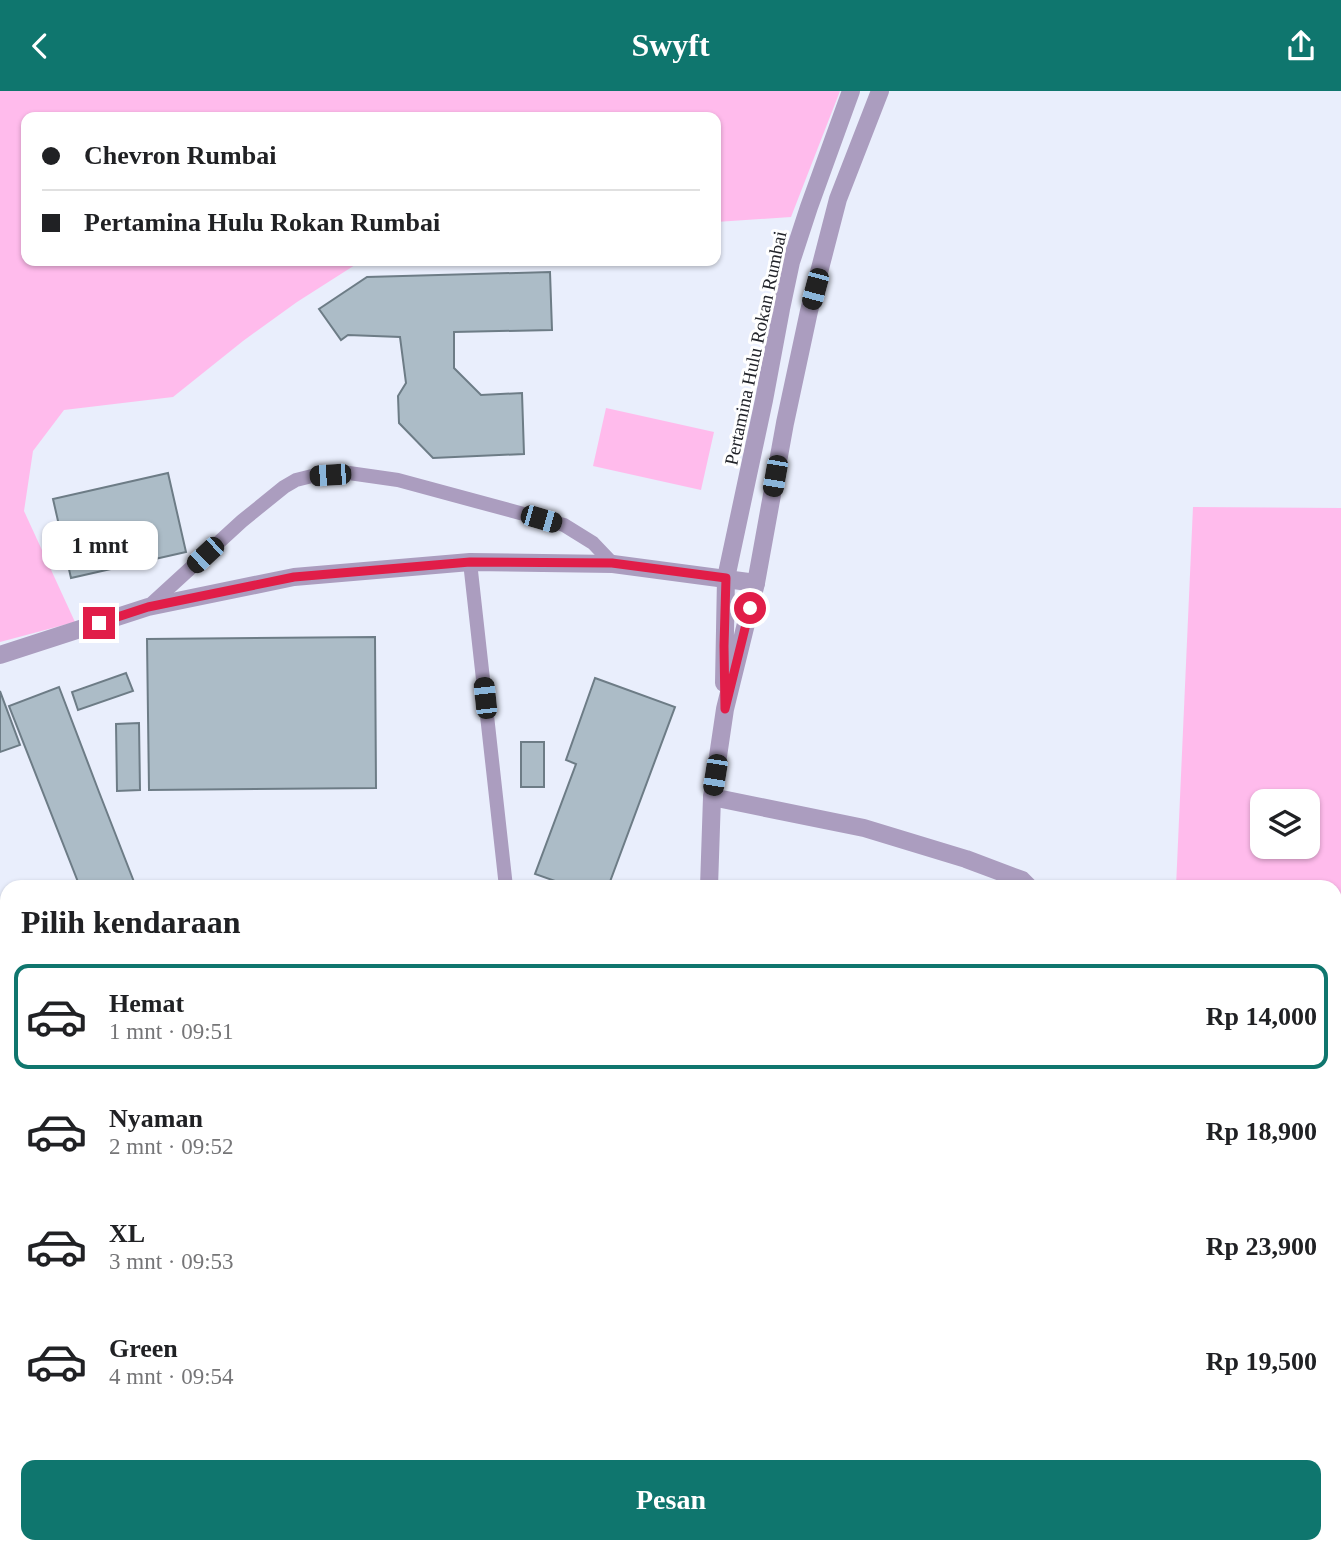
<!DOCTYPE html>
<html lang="id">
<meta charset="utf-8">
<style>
:root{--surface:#fff;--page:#f6f6f6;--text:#202124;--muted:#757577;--line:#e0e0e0;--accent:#0f766e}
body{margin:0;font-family:"Times New Roman",serif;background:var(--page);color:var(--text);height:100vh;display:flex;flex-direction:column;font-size:26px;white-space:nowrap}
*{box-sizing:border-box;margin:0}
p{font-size:23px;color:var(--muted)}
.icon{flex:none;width:38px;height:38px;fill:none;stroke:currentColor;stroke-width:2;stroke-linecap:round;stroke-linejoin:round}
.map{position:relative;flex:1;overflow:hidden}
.panel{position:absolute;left:0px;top:789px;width:1342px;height:674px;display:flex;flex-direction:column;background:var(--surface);border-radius:21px 21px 0 0;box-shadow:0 2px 5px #0004}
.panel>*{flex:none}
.hud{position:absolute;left:21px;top:21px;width:700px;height:154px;border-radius:14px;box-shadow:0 2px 5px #0004;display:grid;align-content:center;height:154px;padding:0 21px;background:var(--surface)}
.controls{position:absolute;left:1250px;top:698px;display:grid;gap:14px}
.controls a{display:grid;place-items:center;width:70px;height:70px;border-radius:14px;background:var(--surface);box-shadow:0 2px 5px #0004;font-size:35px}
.end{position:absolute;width:32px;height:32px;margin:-16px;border:9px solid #e11d48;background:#fff;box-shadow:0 0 0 4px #fff}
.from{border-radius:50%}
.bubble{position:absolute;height:49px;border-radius:14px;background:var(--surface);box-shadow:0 2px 5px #0004;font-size:23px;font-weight:700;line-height:49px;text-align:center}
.car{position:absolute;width:21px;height:42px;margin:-21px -10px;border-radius:9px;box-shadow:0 0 5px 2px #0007;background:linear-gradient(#222 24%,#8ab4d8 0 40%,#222 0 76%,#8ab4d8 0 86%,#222 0)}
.hud b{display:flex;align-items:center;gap:24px;height:66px;font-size:26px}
.hud b+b{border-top:2px solid var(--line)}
.hud i{width:18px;height:18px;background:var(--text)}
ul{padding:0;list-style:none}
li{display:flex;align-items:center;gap:21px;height:105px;margin:0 14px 10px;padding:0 7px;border:4px solid transparent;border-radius:14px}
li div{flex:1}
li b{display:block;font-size:26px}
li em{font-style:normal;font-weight:700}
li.on{border-color:var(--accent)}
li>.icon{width:63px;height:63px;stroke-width:1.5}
h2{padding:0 21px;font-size:32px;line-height:84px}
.cta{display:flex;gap:14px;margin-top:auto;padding:14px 21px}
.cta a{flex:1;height:80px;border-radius:14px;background:var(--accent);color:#fff;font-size:28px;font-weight:700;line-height:80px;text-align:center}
header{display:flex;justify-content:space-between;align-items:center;height:91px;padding:0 21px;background:var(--accent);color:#fff;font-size:32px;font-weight:700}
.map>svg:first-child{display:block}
.built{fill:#e9eefc;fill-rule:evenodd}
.green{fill:#ffbbec;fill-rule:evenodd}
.building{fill:#acbcc7;stroke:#6d7c86;stroke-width:2}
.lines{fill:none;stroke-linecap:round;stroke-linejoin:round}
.service{stroke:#ab9dbf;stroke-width:14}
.minor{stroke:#ab9dbf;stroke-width:18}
.tertiary{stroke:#ab9dbf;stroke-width:18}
.route{stroke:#e11d48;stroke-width:9}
.labels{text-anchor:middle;stroke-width:6;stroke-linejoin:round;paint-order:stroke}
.street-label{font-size:19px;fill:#22242a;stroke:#fff}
</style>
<header><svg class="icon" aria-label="back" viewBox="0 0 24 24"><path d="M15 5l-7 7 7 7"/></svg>Swyft<svg class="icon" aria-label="share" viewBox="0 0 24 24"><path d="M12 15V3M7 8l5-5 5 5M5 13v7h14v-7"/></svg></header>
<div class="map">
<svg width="1341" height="1462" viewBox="0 0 1341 1462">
<rect width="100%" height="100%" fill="#f4f7fd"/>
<path class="built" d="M0,0h1341v1462h-1341zM26,26h690v144h-690zM1262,710h45v46h-45zM7,796h1328v660h-1328z"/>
<path class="green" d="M0,0h840l-49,126 -75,5v-105h-690v144h356l-27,4 -58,37 -54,39 -70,56 -109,13 -31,41 -9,60 51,111 -75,20z
M606,317l108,24 -13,58 -108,-24z
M1193,416l148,1v500l-6,-1v-120h-159zM1307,710v46h-45v-46z"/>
<path class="building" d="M550,181l2,58 -98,2v36l27,27 41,-2 2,61 -91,4 -34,-35 -1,-27 8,-13 -6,-46 -52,-2 -7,5 -22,-31 48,-32z
M168,382l18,79 -115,26 -18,-79z
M375,546l1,151 -227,2 -2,-151z
M126,582l7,18 -55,19 -6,-18z
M595,587l80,29 -67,180h-36l-37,-13 41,-110 -10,-4z
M59,596l40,105 37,95h-56l-71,-181z
M0,600l20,54 -20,7z
M139,632l1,67 -23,1 -1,-67z
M521,651h23v45h-23z"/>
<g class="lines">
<path class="service" d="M470,471l36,325
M148,516l94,-86 42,-34 12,-7 16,-4 37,-3 49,7 166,45 29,18 20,21"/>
<path class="minor" d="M0,564l148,-48 146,-30 176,-15 143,2 143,19
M712,706l152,31 102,31 56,21 7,7
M0,891l7,-3
M0,1189l7,-4
M0,1327l7,10
M0,1413h7
M91,1456l4,6
M510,1456l1,6
M115,1462l11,-6"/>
<path class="tertiary" d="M724,592l2,-105 38,-178 17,-91 10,-47 18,-55 42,-116
M709,796l3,-90 13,-88 31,-126 29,-160 24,-112 29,-112 42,-108
M790,1456l1,6"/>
</g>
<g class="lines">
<path class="route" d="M99,532l49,-16 146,-30 176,-15 142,1 114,15 -2,68 1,63 25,-101"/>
</g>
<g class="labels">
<g class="street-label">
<text transform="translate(755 257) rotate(-78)" y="7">Pertamina Hulu Rokan Rumbai</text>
</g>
</g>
</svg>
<div class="controls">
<a><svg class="icon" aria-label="layers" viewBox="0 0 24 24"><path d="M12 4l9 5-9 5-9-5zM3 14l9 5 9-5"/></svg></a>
</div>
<i class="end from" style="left:750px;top:517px"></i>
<i class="end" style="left:99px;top:532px"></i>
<div class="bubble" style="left:42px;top:430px;width:116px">1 mnt</div>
<i class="car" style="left:815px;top:198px;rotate:195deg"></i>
<i class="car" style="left:330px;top:384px;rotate:266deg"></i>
<i class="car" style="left:775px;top:385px;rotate:190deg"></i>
<i class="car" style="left:541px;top:428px;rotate:106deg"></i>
<i class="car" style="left:205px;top:464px;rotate:227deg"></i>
<i class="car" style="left:485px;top:607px;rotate:354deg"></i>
<i class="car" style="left:715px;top:684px;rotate:189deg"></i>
<div class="hud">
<b><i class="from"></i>Chevron Rumbai</b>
<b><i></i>Pertamina Hulu Rokan Rumbai</b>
</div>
<section class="panel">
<h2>Pilih kendaraan</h2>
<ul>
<li class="on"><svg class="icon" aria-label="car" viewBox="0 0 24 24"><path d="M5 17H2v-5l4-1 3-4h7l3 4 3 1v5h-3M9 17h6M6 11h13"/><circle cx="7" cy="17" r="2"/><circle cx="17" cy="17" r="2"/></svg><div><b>Hemat</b><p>1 mnt · 09:51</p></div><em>Rp 14,000</em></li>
<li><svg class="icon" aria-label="car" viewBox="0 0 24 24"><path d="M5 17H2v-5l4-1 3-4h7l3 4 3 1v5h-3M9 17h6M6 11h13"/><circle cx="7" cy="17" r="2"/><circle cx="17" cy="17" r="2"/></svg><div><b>Nyaman</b><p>2 mnt · 09:52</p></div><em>Rp 18,900</em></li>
<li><svg class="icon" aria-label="car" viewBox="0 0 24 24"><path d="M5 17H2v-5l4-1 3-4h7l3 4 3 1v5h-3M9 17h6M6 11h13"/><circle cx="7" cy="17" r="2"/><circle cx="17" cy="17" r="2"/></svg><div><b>XL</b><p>3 mnt · 09:53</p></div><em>Rp 23,900</em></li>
<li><svg class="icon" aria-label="car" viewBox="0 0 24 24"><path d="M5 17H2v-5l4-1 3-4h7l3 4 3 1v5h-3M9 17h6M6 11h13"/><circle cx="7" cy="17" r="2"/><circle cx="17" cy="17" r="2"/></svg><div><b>Green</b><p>4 mnt · 09:54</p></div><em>Rp 19,500</em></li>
</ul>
<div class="cta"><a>Pesan</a></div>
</section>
</div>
